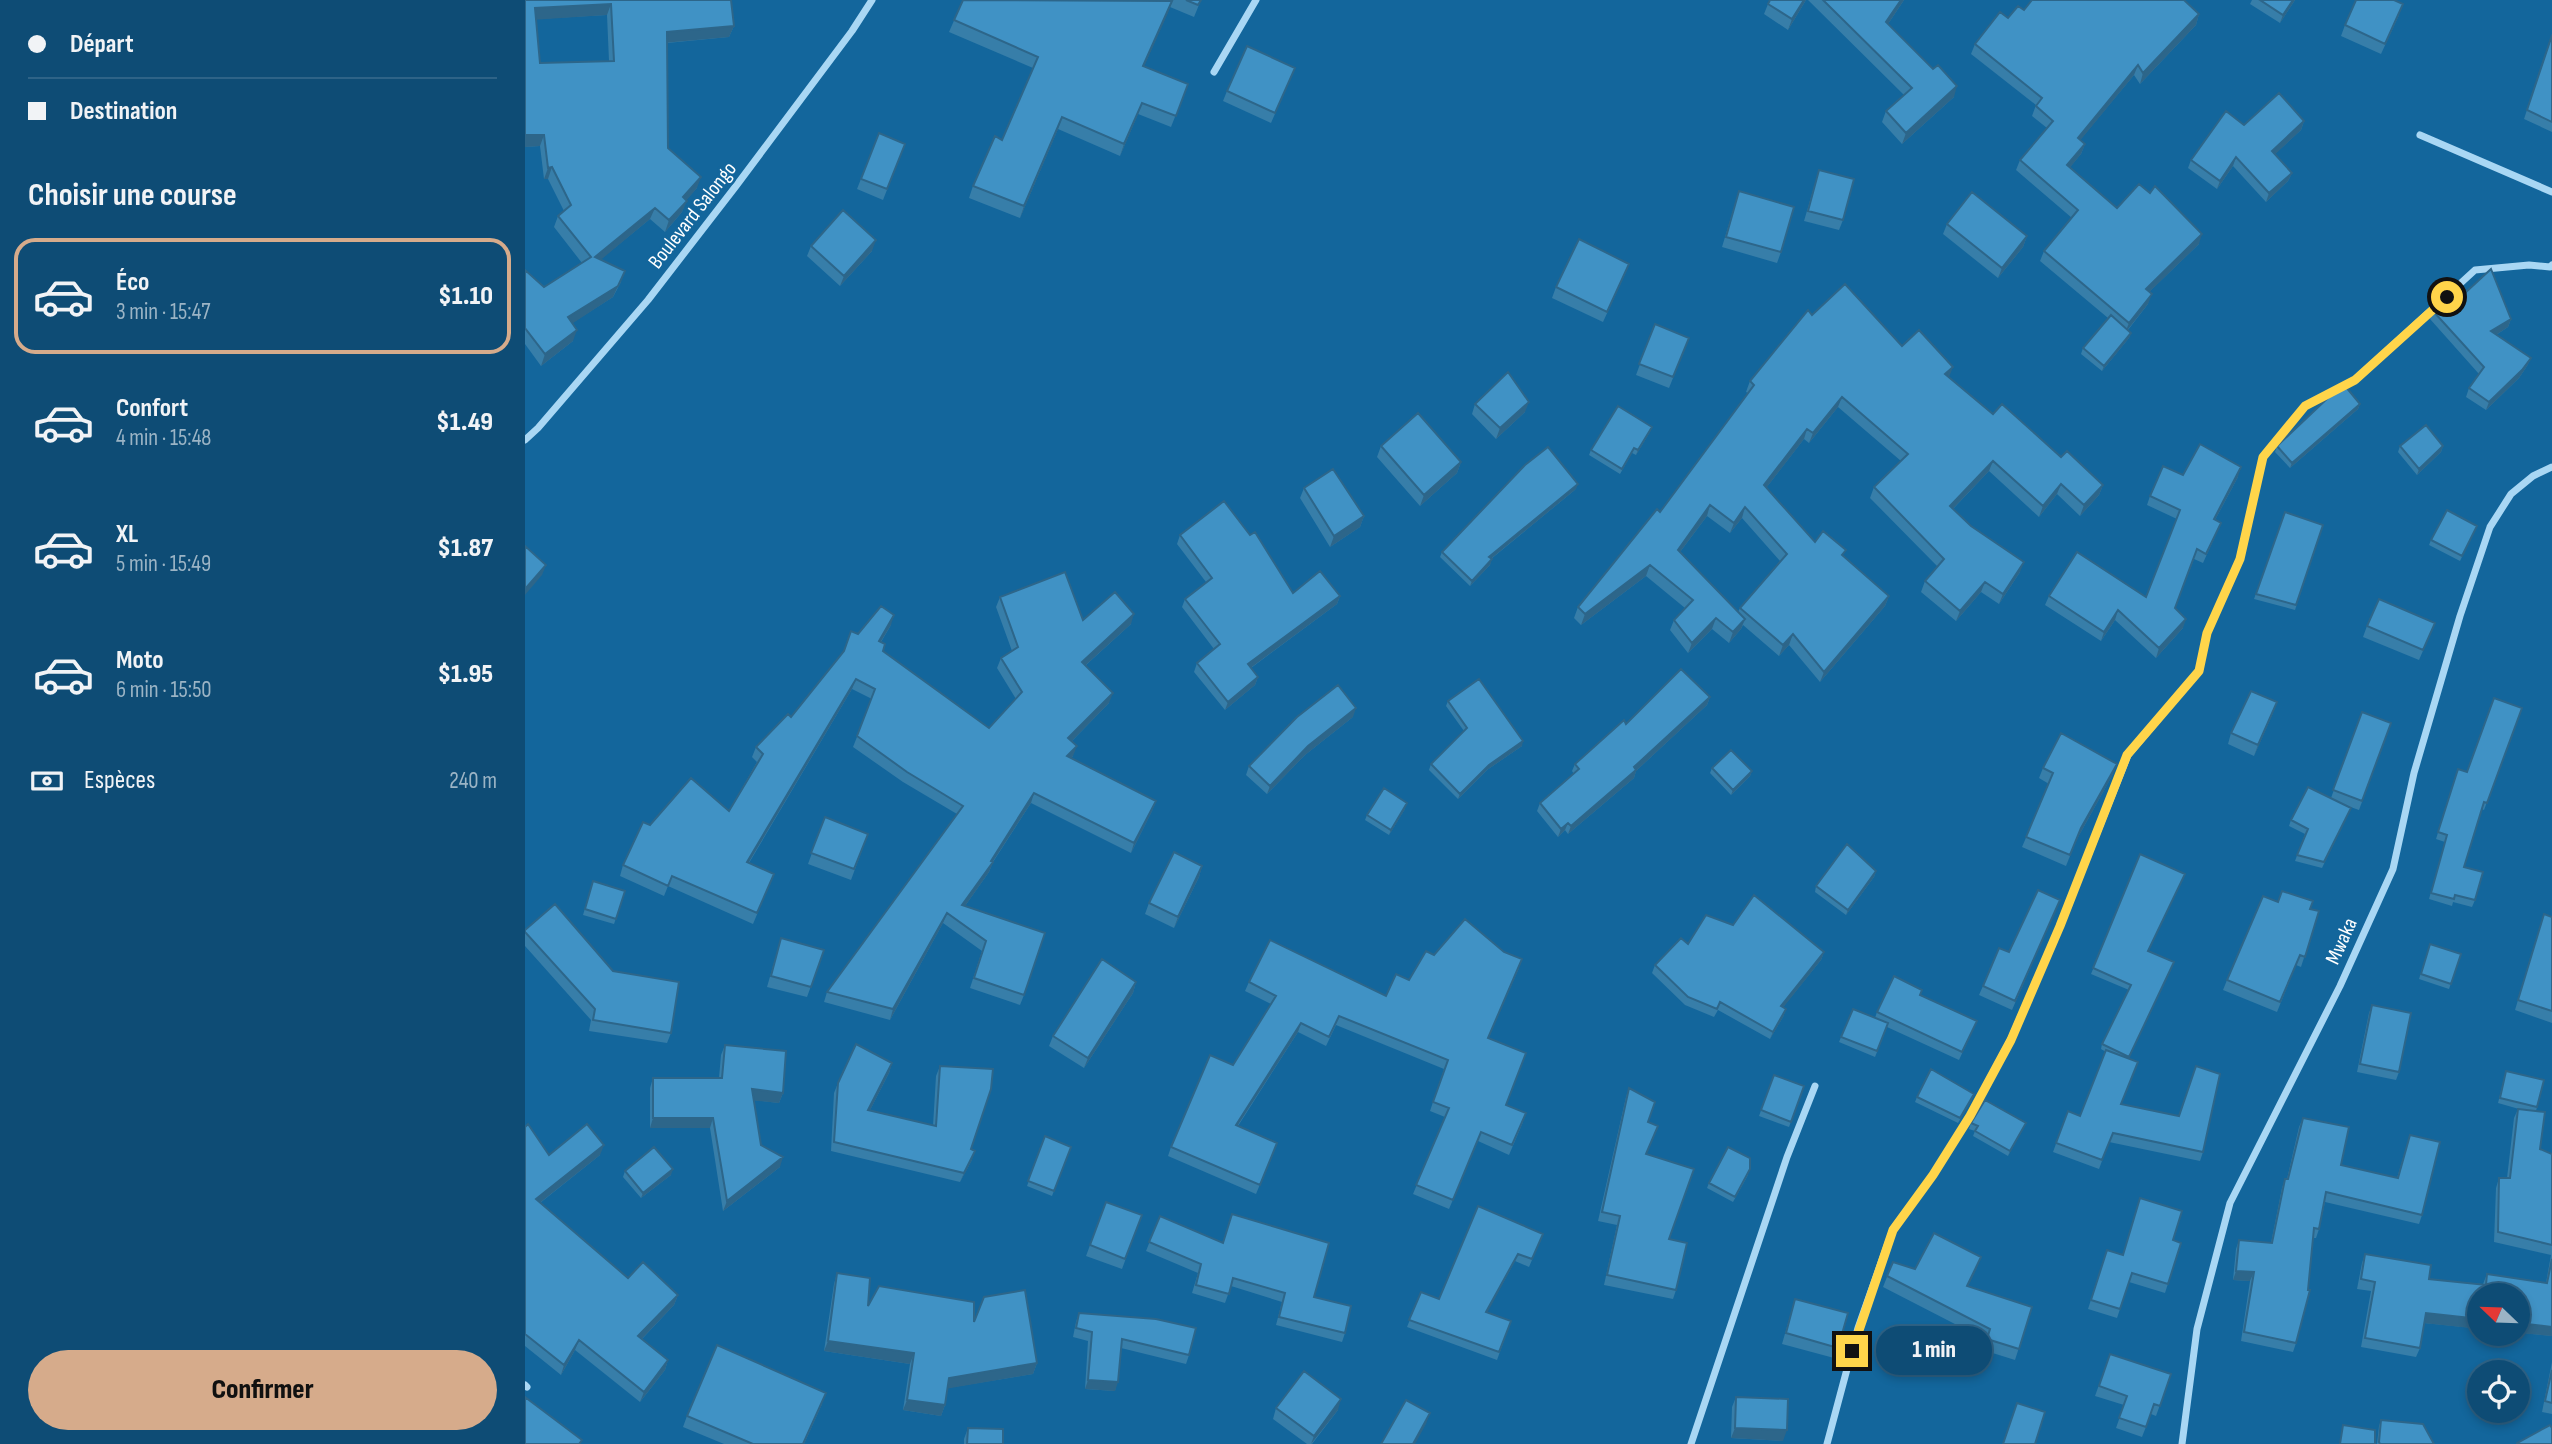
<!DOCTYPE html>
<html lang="fr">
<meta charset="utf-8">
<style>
:root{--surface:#0e4c75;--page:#17537a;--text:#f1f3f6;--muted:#9bb4c5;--line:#2e6387;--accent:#d6ab8b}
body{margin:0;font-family:"Sofia Sans Condensed",sans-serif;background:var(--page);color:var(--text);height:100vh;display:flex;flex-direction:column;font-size:26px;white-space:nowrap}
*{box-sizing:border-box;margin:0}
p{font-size:23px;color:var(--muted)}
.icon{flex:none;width:38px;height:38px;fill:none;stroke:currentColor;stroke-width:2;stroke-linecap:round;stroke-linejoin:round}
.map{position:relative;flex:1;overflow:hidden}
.panel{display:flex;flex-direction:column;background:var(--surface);width:525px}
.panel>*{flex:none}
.hud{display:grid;align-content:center;height:154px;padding:0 28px;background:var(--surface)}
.needle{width:46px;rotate:293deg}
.controls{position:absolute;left:1942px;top:1283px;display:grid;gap:14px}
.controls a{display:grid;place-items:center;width:63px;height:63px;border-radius:50%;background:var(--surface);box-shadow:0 4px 10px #0003,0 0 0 2px var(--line);font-size:35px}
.end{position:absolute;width:32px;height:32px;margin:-16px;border:9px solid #ffd54a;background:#111;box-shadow:0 0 0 4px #111}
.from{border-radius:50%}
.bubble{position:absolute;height:49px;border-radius:24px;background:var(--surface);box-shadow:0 4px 10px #0003,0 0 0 2px var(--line);font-size:23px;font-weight:800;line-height:49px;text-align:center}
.hud b{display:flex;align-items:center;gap:24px;height:66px;font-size:26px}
.hud b+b{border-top:2px solid var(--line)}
.hud i{width:18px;height:18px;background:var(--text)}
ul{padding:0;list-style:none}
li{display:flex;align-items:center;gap:21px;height:116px;margin:0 14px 10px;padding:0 14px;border:4px solid transparent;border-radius:21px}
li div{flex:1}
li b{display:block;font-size:26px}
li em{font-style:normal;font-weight:800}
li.selected{border-color:var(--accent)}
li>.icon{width:63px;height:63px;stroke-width:1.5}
h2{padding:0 28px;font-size:32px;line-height:84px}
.pay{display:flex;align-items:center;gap:18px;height:77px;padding:0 28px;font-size:26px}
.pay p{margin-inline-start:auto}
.cta{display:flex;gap:14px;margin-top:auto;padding:14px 28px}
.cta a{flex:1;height:80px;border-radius:42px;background:var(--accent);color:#111;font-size:28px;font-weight:800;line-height:80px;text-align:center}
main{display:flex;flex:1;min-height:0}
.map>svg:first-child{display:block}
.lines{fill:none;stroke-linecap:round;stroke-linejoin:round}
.street{stroke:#a9d7f4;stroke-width:7}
.wall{fill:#377ea9;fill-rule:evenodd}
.shaded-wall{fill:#2d668a}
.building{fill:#4092c5;stroke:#2d668a;stroke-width:2;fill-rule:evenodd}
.route{stroke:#ffd54a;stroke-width:9}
.labels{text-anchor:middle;stroke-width:5;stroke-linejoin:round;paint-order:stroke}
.street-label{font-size:21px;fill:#fff;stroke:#13669c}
</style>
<main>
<section class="panel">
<div class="hud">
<b><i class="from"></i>Départ</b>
<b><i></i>Destination</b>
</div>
<h2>Choisir une course</h2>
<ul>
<li class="selected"><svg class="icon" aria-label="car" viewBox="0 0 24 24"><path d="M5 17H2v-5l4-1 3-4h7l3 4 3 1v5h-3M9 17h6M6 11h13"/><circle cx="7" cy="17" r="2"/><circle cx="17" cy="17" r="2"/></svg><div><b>Éco</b><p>3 min · 15:47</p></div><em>$1.10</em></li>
<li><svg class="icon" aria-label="car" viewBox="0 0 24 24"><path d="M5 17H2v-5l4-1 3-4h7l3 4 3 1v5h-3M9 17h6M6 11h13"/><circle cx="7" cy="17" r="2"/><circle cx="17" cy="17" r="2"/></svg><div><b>Confort</b><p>4 min · 15:48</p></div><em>$1.49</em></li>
<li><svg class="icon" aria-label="car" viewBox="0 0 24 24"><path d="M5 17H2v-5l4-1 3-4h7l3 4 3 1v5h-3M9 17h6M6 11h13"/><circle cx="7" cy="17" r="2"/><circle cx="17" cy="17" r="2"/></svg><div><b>XL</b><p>5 min · 15:49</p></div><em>$1.87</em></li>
<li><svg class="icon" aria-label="car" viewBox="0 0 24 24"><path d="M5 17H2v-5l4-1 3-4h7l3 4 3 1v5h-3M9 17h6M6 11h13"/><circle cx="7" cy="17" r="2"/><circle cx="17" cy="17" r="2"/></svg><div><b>Moto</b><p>6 min · 15:50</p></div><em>$1.95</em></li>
</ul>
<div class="pay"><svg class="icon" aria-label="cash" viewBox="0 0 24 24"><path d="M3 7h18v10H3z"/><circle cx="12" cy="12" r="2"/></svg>Espèces<p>240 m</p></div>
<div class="cta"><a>Confirmer</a></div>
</section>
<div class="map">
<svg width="2027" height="1444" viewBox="0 0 2027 1444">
<rect width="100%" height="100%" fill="#13669c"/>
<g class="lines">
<path class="street" d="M689,72l42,-72
M1895,135l132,57
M0,440l13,-12 110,-128 88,-114 116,-155 20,-31
M0,1385l2,2
M1166,1444l96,-287 28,-71
M1302,1444l31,-116 35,-99 40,-54 37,-59 41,-77 49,-113 68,-171 71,-84 8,-38 33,-74 23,-102 42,-51 50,-26 120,-110 54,-5 21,2 2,-2
M1657,1444l15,-115 33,-126 110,-217 53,-117 21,-96 46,-157 30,-89 21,-33 22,-18 19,-9"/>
</g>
<path class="wall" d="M0,0h206l3,26 -5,11 -62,6 1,105 29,40 -11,12 -4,12 -17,20 -15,-13 -49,40 20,23 -8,15 -41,26 1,18 -32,25 -16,-22v-74l19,17 38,-24 -28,-36 4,-11 6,-5 -16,-32h-4l-4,-33 -15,1zM82,15l2,46 -69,2 -4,-44z
M438,0h238l-7,17 -24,-10 -26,59 44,18 -17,43 -33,-13 -18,42 -62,-27 -38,89 -51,-20 4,-12 29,-46 31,-72 -84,-36z
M1281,0l-18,30 -24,-16 4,-10z
M1283,0h96l-16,24 66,73 -52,47 -20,-22 4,-11 18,-16z
M1727,0h43l-15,23 -30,-19z
M1499,10l175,4 -3,11 -56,59 -6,-9 -54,65 5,4 -4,10 -11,13 47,41 82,36 -50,48 -1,12 -20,26 3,3 -2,5 -27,33 -21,-17 2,-6 25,-30 -68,-57 4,-10 28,-33 -56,-48 4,-10 27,-32 -15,-12 4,-11 -65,-51 4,-10 33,-26z
M1874,15l-18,39 -40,-18 4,-11z
M2027,34v98l-28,-13z
M770,68l-24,55 -48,-22 4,-10z
M1779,121l-3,9 -26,24 17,19 -4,8 -22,21 -33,-36 -16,23 -29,-21 3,-8 53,-35z
M354,133l26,11 -22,56 -26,-11z
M1294,170l24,50 -4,10 -35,-9z
M1214,191l42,61 -4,11 -55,-16z
M1422,224l80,12 -4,11 -25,31 -55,-44z
M286,246l61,5 -32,35 -33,-30z
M1104,264l-4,10 -22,48 -51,-24 4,-11z
M1927,305l59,14 -3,8 -12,8 35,23 -4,8 -8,12 -33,32 -20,-13 3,-9 10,-14 -49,-55 3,-8z
M1287,315l90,31 47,31 44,37 110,71 -4,10 -19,21 -23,-22 -18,23 -50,-46 -36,38 67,63 -21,32 -18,-12 -25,29 -35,-29 4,-11 13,-14 -68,-69 4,-11 27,-26 -63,-54 -29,36 -5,-4 -38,49 49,54 29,14 45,40 -4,10 -65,76 -31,-37 -10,11 -36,-31 -2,4 -12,14 -17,-14 -24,24 -18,-23 4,-10 11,-12 -39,-32 -65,49 -7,-7 4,-11 82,-95 88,-119 -2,-1 4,-11zM1182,516l23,17 12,-15 38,43 -40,47 -2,4 -58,-60z
M1130,324l34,14 -20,50 -33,-13z
M950,404l50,8 -29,27 -24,-25z
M1835,404l-2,5 -68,59 -15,-16 2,-6z
M1125,432l-14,23 -4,-2 -12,21 -31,-19 2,-5z
M856,446l80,16 -4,11 -37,33 -43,-49z
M1875,446h43l-2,6 -24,23 -19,-23z
M1658,475l55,2 -23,43 2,12 -14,31 -9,-4 -19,49 8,20 -27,30 -41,-38 -14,21 -56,-36 4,-9 97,1 31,-78 -30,-14 3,-9z
M779,488l60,28 -4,11 -30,20 -30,-49z
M1051,489l-85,70 -1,6 -20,21 -30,-29 2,-5z
M1760,512l38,13 -28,85 -41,-11z
M1952,526l-17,35 -31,-16 2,-5z
M655,535l113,58 47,3 -3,8 -86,64 7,9 -3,8 -30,25 -31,-38 3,-9 17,-14 -32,-42 3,-8 21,-17 -29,-38z
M475,597l83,23 48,4 -45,41 23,38 -37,38 1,15 -2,2 85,43 -4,10 -21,42 -100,-50 -38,59 -4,10 -24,34 59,89 -4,10 -50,-17 12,-37 -39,-28 -53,97 -66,-18 3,-10 130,-178 -54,-32 -50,-35 19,-48 -20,-10 -103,174 25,11 -21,50 -85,-38 -4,10 -44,-20 3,-11 27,-40 79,-14 28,-49 -5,-5 4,-10 35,-30 67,-83 33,-9 -10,17 2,9 106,77 27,-29 -19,-31 4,-10 11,-7 -16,-44z
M1910,623l-16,37 -56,-23 4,-11z
M1185,697l-3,8 -71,66 -2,7 -66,56 -3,-4 -7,7 -21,-26 3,-8 34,-29 -2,-3 3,-7 51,-40z
M923,701l74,45 -35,24 -29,29 -29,-29 2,-6 33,-33 -18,-25z
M1997,708l-38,102 -2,-1 -18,58 11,33 -3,7 -19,-5 -1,4 -23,-7 16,-57 -9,-3 20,-64 11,-3z
M1837,712l29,11 -32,87 -17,-6 9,4 -29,60 -27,-7 10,-27 -16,-8 2,-6 40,-22z
M1748,713l-19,43 -26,-12 3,-11z
M828,717l-48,38 -38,39 -21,-19 3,-9z
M1187,768l40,3 -2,5 -19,19 -21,-22z
M1518,768l70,6 -36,65 -11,27 -44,-19 27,-63 -10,-6z
M880,809l-16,26 -24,-15 2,-5z
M300,817l43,17 -17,46 -43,-16z
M1615,854l45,20 -37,77 -27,153 82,48 -3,9 -91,-19 -10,27 -46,-17 15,-41 12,5 26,-64 -5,-3 1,-5 27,-54 -38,-16z
M677,866l-3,11 -25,51 -29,-14 4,-11z
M1351,871l-2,6 -28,38 -31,-23 1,-6z
M68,881l32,10 -11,33 -31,-9z
M1535,900l-48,110 -33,-15 4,-9z
M1753,902l41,9 -18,56 -5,-2 -19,47 -54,-22 4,-10z
M2019,914l8,3v106l-37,-13z
M1208,925l91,27 -3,8 -38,47 3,2 -3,8 -13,22 -52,-29 -4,7 -29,-12 -33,-32 3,-8 33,-21z
M0,930l88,41 58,62 -4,10 -78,-12 2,-11 -66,-74z
M256,938l43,12 -17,47 -40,-10z
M1905,944l31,10 -12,35 -30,-10z
M909,955l85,13 -31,70 18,67 17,17 -14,33 -31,-14 -29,68 -36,-15 32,-77 -15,-6 14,-42 -108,-44 -10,21 -28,-14 -60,94 39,17 -21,51 -88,-38 3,-9 62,-82 38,-61 -26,-13 4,-9 137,14 23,-16z
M611,982l-3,11 -49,75 -35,-22 4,-10z
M1395,995l57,26 -18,39 -72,-33 -12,30 -36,-15 14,-33 22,9 2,-6z
M1847,1005l27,67 -3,8 -39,-8 12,-59z
M200,1045l58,48 -4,10 -25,-3 7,45 19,22 -57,44 -13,-83h-60v-40l3,-10h66l2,-23z
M367,1063l-3,10 -19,37 63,16 3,-50 4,-10 31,83 1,11 -12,22 -129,-31 3,-58 4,-10z
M1981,1071l31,36 -1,4 4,38 12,5v182l-128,-13 -4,25 -4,9 -55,-10 10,-56 -14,-2 5,-26 3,-9 64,25 54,5 4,-10 59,9 5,-28 -57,-13 2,-54 3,-10h8l7,-60 4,-9h1l-21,-6z
M1249,1075l30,11 -15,41 -30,-11z
M1104,1088l40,151 7,51 -3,9 -69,-14 13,-60 -19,-4 28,-124z
M1392,1097l55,2 -14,24 -43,-21z
M1778,1118l38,47 56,13 13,-43 12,80 -3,9 -94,-22 -6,27 -3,9h-3l-5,52 -12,53 -3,9 -52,-11 9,-60 -17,-1 3,-31 3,-9 32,3 11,-55 3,-9h2l12,-52z
M1446,1123h55l-18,33 -35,-20 2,-5 -6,-2z
M0,1127l24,28h51l-60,48 88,75 50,17 -4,10 -32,34 26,21 -3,10 -25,32 -65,-52 -14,25 -36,-29z
M520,1136l26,11 -19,49 -25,-10z
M100,1171l46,4 -30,23 -18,-21z
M1223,1175l-15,27 -26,-14 2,-5z
M1615,1198l33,42 8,3 -16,50 -36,-11 -12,36 -29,-9 19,-59 16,5z
M581,1202l36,13 -20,54 -36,-13z
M707,1214l82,83 31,36 -3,9 -66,-17 6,-23 -51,-16 -6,17 -33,-10 6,-20 -52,-22 14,-35 63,27z
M1018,1234l-14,33 -14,-6 -28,51 24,9 -14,39 -90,-33 14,-35 18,7z
M1456,1257l-13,29 64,21 -17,53 -32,-10 3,-10 -103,-53 10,-25 22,7z
M312,1273l31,33 106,16 63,41 -4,11 -86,14 -2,17 -4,11 -38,-6 7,-46 -86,-13 10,-67z
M1270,1299l43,49 -4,10 -52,-14z
M554,1313l110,42 -3,9 -65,-16 -6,43 -30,-2 3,-48 -15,-4 3,-15z
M1585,1354l61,20 -15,42 -5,-2 -9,23 -26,-9 8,-23 -29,-9z
M2027,1362v52l-10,-2z
M1211,1397l47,44 -52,-3 1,-31z
M297,1404l-18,40h-80l-41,-17 4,-11z
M751,1408l62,2 -26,34h-5l-34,-25z
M1856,1420l53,24h-57l2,-18z
M443,1428l35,16h-39v-5z"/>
<path class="shaded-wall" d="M1279,0h2l-18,30 4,-11z
M1376,0h3l-22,33 4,-11z
M1768,0h2l-15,23 3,-8z
M647,1l-4,12 -29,65 4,-12z
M86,4l-4,11 -76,5 4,-12z
M1674,14l-3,11 -56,59 3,-11z
M209,26l-5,11 -66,6 4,-11z
M1613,65l-4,10 -60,73 4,-10z
M1432,86l-3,11 -52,47 4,-11z
M617,103l-4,11 -18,42 4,-12z
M537,117l-4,12 -38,89 4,-12z
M1779,121l-3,9 -32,30 3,-9z
M0,135h19l-4,11 -15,1z
M1560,144l-4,10 -17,21 3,-10z
M1711,157l-3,9 -16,23 3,-8z
M27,167l-4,12h-4l4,-11z
M1767,173l-4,8 -22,21 3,-9z
M176,177l-4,11 -18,21 4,-12z
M162,201l-5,11 -17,20 4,-12z
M130,208l-5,11 -59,49 4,-11z
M1677,234l-3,10 -57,55 4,-10z
M1502,236l-4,11 -25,31 4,-10z
M351,240l-4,11 -32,35 4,-10z
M100,271l-12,26 -49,32 4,-12z
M1627,294l-4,10 -23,29 4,-10z
M1986,319l-3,8 -20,13 3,-9z
M52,330l-4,11 -32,25 4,-12z
M1606,333l-2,5 -27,33 2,-5z
M2006,358l-4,8 -8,12 -33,32 3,-8z
M1428,367l-4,10 -4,-3z
M1317,397l-4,10 -29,36 4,-10z
M1004,402l-4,10 -29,27 4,-11z
M1835,404l-2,5 -68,59 2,-5z
M1127,427l-2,5 -14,23 2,-5z
M1282,429l-3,10 -44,57 4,-11z
M1918,446l-2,6 -24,23 2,-6z
M1468,461l-4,10 -43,45 4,-10z
M936,462l-4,11 -37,33 4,-11z
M1716,467l-3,10 -28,52 4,-10z
M1053,484l-2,5 -89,73 2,-5z
M1536,484l-4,10 -18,23 4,-11z
M1578,485l-4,10 -19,21 4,-11z
M1185,505l-3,11 -33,44 4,-10z
M1220,507l-3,11 -12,15 4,-10z
M839,516l-4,11 -30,20 4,-11z
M967,559l-2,6 -20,21 2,-5z
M1499,562l-4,10 -21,32 4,-10z
M21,565l-4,10 -17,20v-6z
M1125,565l-4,11 -65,49 4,-11z
M1460,582l-4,10 -25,29 4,-10z
M815,596l-3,8 -92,68 3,-8z
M1364,596l-4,10 -65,76 4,-10z
M1593,610l-3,10 -14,21 3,-9z
M609,614l-3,10 -53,48 4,-10z
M369,615l-3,10 -16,26 4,-10z
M1191,618l-4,11 -24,24 4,-10z
M1220,619l-4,10 -12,14 4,-11z
M1661,619l-3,9 -27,30 3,-10z
M1268,634l-4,11 -10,11 4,-11z
M733,677l-3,8 -30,25 3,-8z
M331,679l-4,10 -109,183 4,-10z
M588,693l-4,10 -44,45 3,-10z
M1185,697l-3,8 -71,66 -2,7 -66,56 3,-8z
M1752,702l-4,11 -19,43 4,-11z
M831,708l-3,9 -48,38 -38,39 3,-8 38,-40z
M998,741l-1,5 -35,24 -29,29 2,-5 29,-29z
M552,746l-4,10 -9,10 3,-10z
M1592,764l-4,10 -36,65 -11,27 15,-38z
M1227,771l-2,5 -19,19 2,-5z
M509,793l-3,10 -41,63 3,-4 -4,10 -31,44 4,-11z
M631,801l-4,10 -21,42 3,-10z
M882,803l-2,6 -16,26 2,-5z
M1043,823l-3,7 -7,7 3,-8z
M677,866l-3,11 -25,51 4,-11z
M1351,871l-2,6 -28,38 2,-5z
M422,913l-4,10 -53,97 3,-11z
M1299,952l-3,8 -43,54 3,-8z
M611,982l-3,11 -49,75 4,-10z
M1261,1009l-3,8 -13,22 3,-7z
M776,1023l-3,9 -66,102 4,-9z
M367,1063l-3,10 -24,47 3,-10z
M227,1089l31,4 -4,10 -31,-3z
M128,1118h60l-3,10h-60z
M1501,1123l-2,5 -16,28 2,-5z
M79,1145l-4,10 -68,54 4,-10z
M450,1151l-3,9 -12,22 4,-9z
M258,1157l-3,10 -57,44 4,-10z
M148,1169l-2,6 -30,23 2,-5z
M993,1254l-3,7 -31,58 2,-7z
M1456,1257l-4,11 -14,29 4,-11z
M1711,1271l18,1 -4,9 -17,-1z
M153,1295l-4,10 -39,41 3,-10z
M1901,1313l54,6v10l-57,-6z
M1993,1323l34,4v9l-34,-3z
M54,1340l-4,10 -14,25 3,-10z
M303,1341l86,12 -4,11 -86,-13z
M143,1360l-3,10 -25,32 4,-10z
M512,1363l-4,11 -88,15 4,-11z
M563,1380l30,2 -3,9 -30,-2z
M816,1399l-3,11 -27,34 3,-8z
M382,1400l38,5 -4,11 -38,-6z
M905,1413l-4,11 -11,20h-2z
M1210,1428l52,2 -4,11 -52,-3z"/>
<path class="building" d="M0,0h206l3,26 -67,6 1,116 33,29 -18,20 4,4 -18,19 -14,-12 -60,49 30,14 -7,15 -50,31 9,13 -32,24 -20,-26v-58l19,17 47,-30 -33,-41 13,-11 -19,-38 -4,1 -4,-33h-19zM86,4l3,57 -74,2 -5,-55z
M438,0l209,1 -29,65 45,18 -12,32 -34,-13 -18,41 -62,-27 -38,89 -51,-20 22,-50 7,4 36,-83 -84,-37z
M661,0h15l-3,5z
M1245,0h34l-12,19 -24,-15z
M1298,0h78l-15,22 47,47 5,-4 19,21 -51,47 -20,-22 26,-23z
M1507,0h152l15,14 -56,59 -5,-8 -60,73 7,6 -18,21 50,43 22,-24 11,9 5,-7 47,48 -56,55 6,5 -23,29 -85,-72 34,-41 -58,-50 33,-39 -17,-15 6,-8 -67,-54 25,-32 8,6 10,-12 6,4z
M1735,0h33l-10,15z
M1831,0h38l9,4 -18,40 -40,-19z
M2027,35v87l-25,-12z
M722,46l48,22 -20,45 -48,-22z
M1754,93l25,28 -32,30 20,22 -23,20 -33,-36 -16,24 -29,-21 35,-49 18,14z
M354,133l26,11 -18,45 -26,-10z
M1294,170l35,9 -11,41 -35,-9z
M1214,191l55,16 -13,45 -55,-15z
M1447,192l55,44 -25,32 -55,-44z
M318,210l33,30 -32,36 -33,-30z
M1054,239l50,25 -22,48 -51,-25z
M1966,269l20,50 -20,12 40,27 -9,12 -33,32 -20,-14 15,-21 -51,-56 12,-11 7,5z
M1320,284l57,62 17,-16 34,37 -8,7 48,40 9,-10 59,53 6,-6 36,34 -19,20 -23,-21 -18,22 -50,-45 -43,45 21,20 53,36 -21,32 -18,-12 -25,29 -35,-30 19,-22 -70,-72 34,-33 -66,-57 -29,36 -6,-4 -43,56 51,57 8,-11 23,19 -4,5 47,41 -65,76 -31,-38 -10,11 -43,-37 47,-54 -42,-47 -11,16 -24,-18 -32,45 67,69 -12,13 -17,-14 -24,25 -18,-23 19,-20 -43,-35 -65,49 -7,-7 79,-98 3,3 94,-127 -4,-4 58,-71 4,5z
M1586,315l20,18 -27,33 -21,-18z
M1130,324l34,14 -16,39 -34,-13z
M983,372l21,30 -29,26 -25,-24z
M1821,387l14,17 -68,59 -15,-17 54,-51z
M1093,406l34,21 -14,23 -4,-2 -12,21 -31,-19z
M893,413l43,49 -37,33 -43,-49z
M1901,425l17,21 -24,23 -19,-23z
M1675,444l41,23 -27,52 7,4 -15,31 -9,-5 -22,59 11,11 -27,29 -41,-38 -14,22 -55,-36 28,-44 69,45 34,-87 -30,-14 13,-30 20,9z
M1023,447l30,37 -89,73 3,2 -20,22 -30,-29 83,-87z
M808,469l31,47 -30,20 -30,-48z
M699,501l26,34 5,-3 38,61 27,-22 20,25 -92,68 10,13 -30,25 -31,-39 23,-19 -35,-45 27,-21 -32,-43z
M1922,510l30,16 -15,30 -31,-16z
M1760,512l38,13 -27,80 -40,-11z
M0,546l21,19 -21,24z
M540,572l18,48 32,-28 19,22 -52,48 31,31 -45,45 9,8 -10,10 89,45 -22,42 -100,-50 -43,68 2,1 -31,43 83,28 -21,62 -50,-17 12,-37 -39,-28 -54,96 -66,-17 136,-186 -56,-34 -50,-36 18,-47 -19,-10 -109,183 27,12 -17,39 -85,-37 -4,10 -45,-21 20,-43 7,3 41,-47 38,33 34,-57 -7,-7 32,-33 3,3 53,-66 7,-20 7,3 23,-28 13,9 -15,26 6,3 -2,7 106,77 33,-36 -21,-34 17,-11 -18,-50z
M1854,599l56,24 -12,27 -56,-24z
M1156,669l29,28 -76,70 2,3 -65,56 -3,-3 -7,6 -21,-26 39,-34 -4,-5 49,-44 2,4z
M954,679l44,62 -34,24 -29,29 -29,-30 36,-36 -19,-27z
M813,685l18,23 -48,38 -38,40 -21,-20 48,-49z
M1726,691l26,11 -19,43 -27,-12z
M1969,698l28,10 -35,95 -3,-1 -20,65 19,5 -8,28 -20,-5 -1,4 -23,-6 16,-58 -9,-3 20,-63 9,3z
M1837,712l29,11 -29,78 -29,-11z
M1536,733l56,31 -36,64 -11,27 -44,-18 27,-64 -10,-5z
M1206,750l21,21 -19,19 -21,-22z
M1783,787l43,21 -27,54 -27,-7 11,-26 -17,-9z
M859,788l23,15 -16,27 -24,-15z
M300,817l43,17 -14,35 -43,-16z
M1322,844l29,27 -28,39 -32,-24z
M649,852l28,14 -24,51 -29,-14z
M1615,854l45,20 -37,77 26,11 -45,95 -27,-13 29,-59 -38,-17z
M68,881l32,10 -9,28 -31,-10z
M1513,890l22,10 -45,101 -32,-15 16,-38 10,4z
M1757,891l31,10 -3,8 9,2 -14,46 -5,-2 -20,47 -53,-22 36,-84 15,6z
M1229,895l70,57 -43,54 5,3 -13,23 -53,-30 -3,7 -29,-12 -33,-32 26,-27 7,6 18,-29 27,10z
M30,904l58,67 66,11 -8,51 -78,-13 2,-11 -70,-77v-2z
M2019,914l8,3v94l-34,-11z
M940,919l39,33 18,7 -34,79 38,15 -20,52 20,8 -14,32 -31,-13 -28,68 -37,-15 33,-77 -16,-6 15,-42 -109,-44 -10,21 -28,-14 -65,102 41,18 -17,42 -89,-38 39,-92 23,10 43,-69 -27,-14 21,-42 116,56 10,-22 13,6 17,-29 8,4z
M256,938l43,12 -13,37 -40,-11z
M1905,944l31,10 -10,30 -30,-10z
M577,959l34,23 -48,76 -35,-22z
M1369,976l28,14 -2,5 57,26 -15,31 -85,-40z
M1847,1005l39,8 -12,59 -39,-8z
M1328,1009l35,14 -11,28 -36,-14z
M331,1044l36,19 -24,47 68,16 4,-60 53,3 -2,20 -20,60 4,2 -11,22 -130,-31 4,-59z
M200,1045l61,6 -3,42 -31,-4 9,56 22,12 -56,44 -14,-83h-60v-40h69z
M1581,1050l32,12 -17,42 58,12 17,-50 24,8 -17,78 -90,-19 -11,27 -46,-17 12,-32 12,5z
M1406,1069l43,25 -14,24 -43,-21z
M1981,1071l38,9 -7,27 -37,-9z
M1249,1075l30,11 -13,36 -30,-12z
M1104,1088l26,14 -7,20 10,4 -12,28 48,15 -25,70 18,4 -11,47 -69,-15 13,-59 -18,-4z
M1460,1100l41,23 -16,28 -35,-20 3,-5 -7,-3z
M1993,1109l27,3 -5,37 12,5v91l-54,-13 1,-54h11z
M1778,1118l46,9 -8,38 57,13 12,-43 30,7 -18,73 -96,-23 -7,37 -5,-1 -6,62h2l-14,53 -52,-11 10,-60 -18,-1 3,-31 33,3 13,-64h3z
M3,1124l21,31 38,-31 17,21 -68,54 92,79 15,-16 35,33 -40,41 30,24 -24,32 -65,-52 -15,25 -39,-31v-207z
M520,1136l26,11 -17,44 -26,-10z
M129,1147l19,22 -30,24 -18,-22z
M1203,1147l22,11v11l-15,28 -26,-14z
M1615,1198l42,13 -9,29 8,3 -13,41 -36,-11 -12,36 -29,-9 16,-50 16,5z
M581,1202l36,13 -17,44 -35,-14z
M953,1206l65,28 -11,25 -14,-5 -32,58 25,9 -12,31 -90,-32 12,-28 18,7z
M707,1214l97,29 -15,54 37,9 -6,27 -66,-16 6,-24 -52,-15 -4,16 -33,-9 5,-21 -52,-22 11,-26 63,27z
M1409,1233l47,24 -14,29 65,21 -13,42 -32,-10 3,-10 -103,-53 6,-14 22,7z
M1840,1254l66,11 -2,14 57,6 1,-11 60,9 5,-24v68l-34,-4v-28h-38v24l-54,-6 -6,35 -55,-10 10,-56 -14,-3z
M312,1273l33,5 -2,28 11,-20 95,16v20l10,-25 41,-7 12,73 -88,15 -4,27 -38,-5 7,-47 -86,-12z
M1270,1299l53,14 -10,35 -52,-15z
M554,1313l77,6 40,9 -7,27 -67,-16 -4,43 -30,-2 4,-48 -16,-4z
M192,1345l109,48 -23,51h-50l-66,-28z
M1585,1354l61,20 -11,32 -6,-2 -8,23 -27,-9 8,-22 -28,-10z
M2027,1370v33l-7,-2z
M779,1371l37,28 -27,37 -38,-28z
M0,1397l57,43 -3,4h-54z
M1211,1397l52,2 -1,31 -52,-2z
M881,1400l24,13 -17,31h-32z
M1492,1403l28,9 -10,32h-32z
M1856,1420l42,4 11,20h-54l-1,-2z
M1818,1425l32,5v14h-35z
M2025,1425l2,3v16h-35v-1z
M443,1428l35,1v15h-36z"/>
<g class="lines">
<path class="route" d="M1327,1351l41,-121 40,-55 37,-59 41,-76 49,-114 67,-171 72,-84 8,-38 33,-74 23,-102 42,-51 50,-26 92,-83"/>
</g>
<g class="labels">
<g class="street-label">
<text transform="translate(167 215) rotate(-52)" y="7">Boulevard Salongo</text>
<text transform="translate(1816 941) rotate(-66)" y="7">Mwaka</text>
</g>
</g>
</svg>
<div class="controls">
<a><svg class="needle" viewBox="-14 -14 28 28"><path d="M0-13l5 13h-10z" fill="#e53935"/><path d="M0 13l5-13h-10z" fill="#9bb4c5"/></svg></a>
<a><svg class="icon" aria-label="locate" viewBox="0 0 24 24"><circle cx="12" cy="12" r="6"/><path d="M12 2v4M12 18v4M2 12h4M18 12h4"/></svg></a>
</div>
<i class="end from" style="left:1922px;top:297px"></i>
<i class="end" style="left:1327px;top:1351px"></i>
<div class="bubble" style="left:1351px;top:1326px;width:116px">1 min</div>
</div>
</main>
